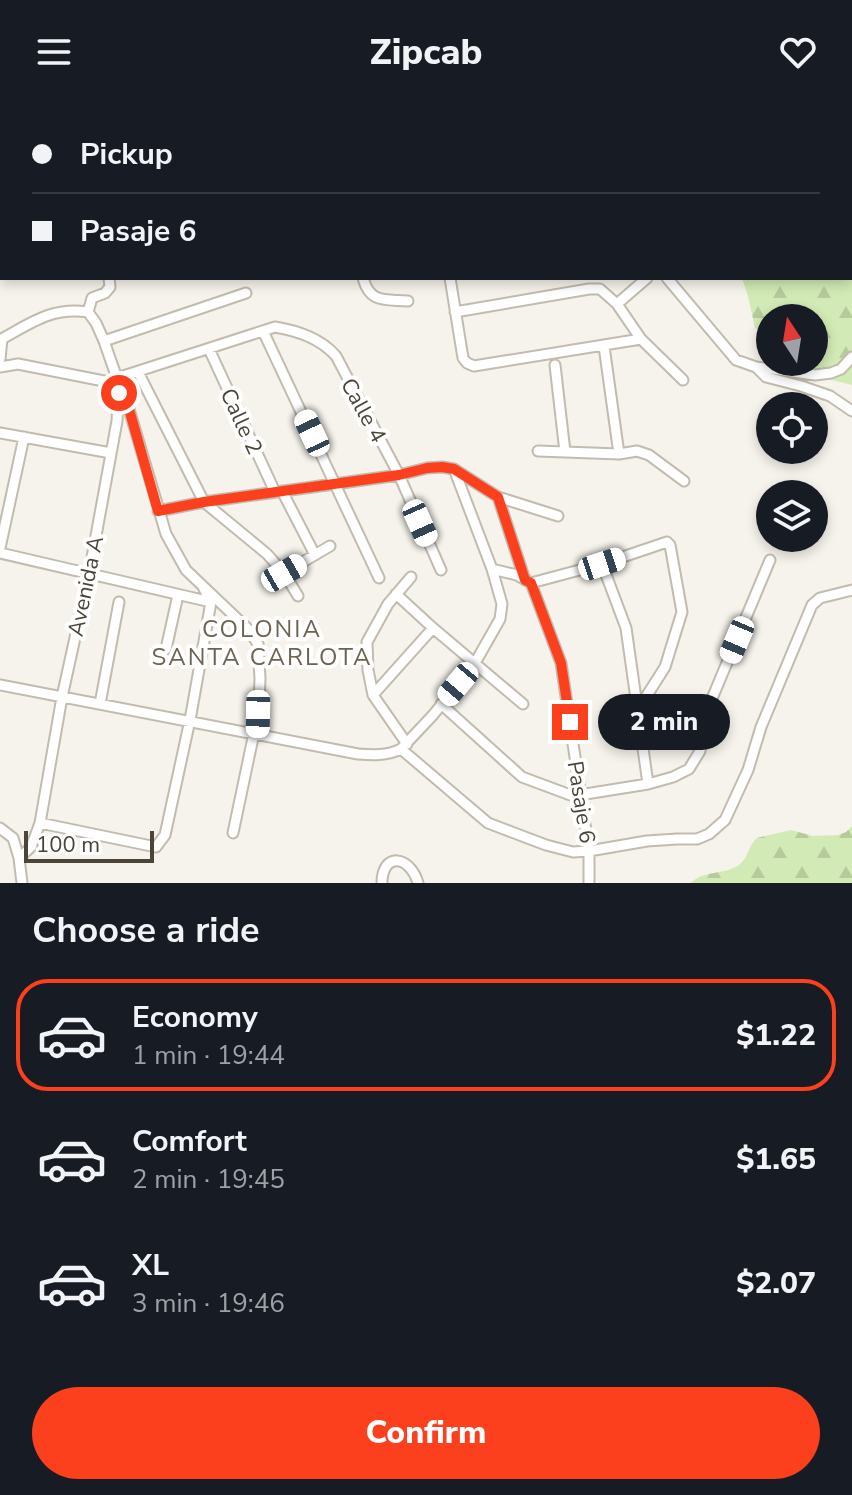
<!DOCTYPE html>
<meta charset="utf-8">
<style>
:root{--surface:#171b24;--page:#242831;--text:#f1f3f6;--muted:#9ea1a6;--line:#363941;--accent:#fc3f1d}
body{margin:0;font-family:"Nunito Sans",sans-serif;background:var(--page);color:var(--text);height:100vh;display:flex;flex-direction:column;font-size:30px;white-space:nowrap}
*{box-sizing:border-box;margin:0}
p{font-size:26px;color:var(--muted)}
.icon{flex:none;width:44px;height:44px;fill:none;stroke:currentColor;stroke-width:2;stroke-linecap:round;stroke-linejoin:round}
.map{position:relative;height:779px;overflow:hidden}
.sheet{display:flex;flex-direction:column;background:var(--surface);flex:1}
.sheet>*{flex:none}
.top-card{position:absolute;left:0px;top:0px;width:852px;height:176px;box-shadow:0 4px 12px #0003;display:grid;align-content:center;height:176px;padding:0 32px;background:var(--surface)}
.needle{width:52px;rotate:348deg}
.tools{position:absolute;left:756px;top:200px;display:grid;gap:16px}
.tools a{display:grid;place-items:center;width:72px;height:72px;border-radius:50%;background:var(--surface);box-shadow:0 4px 12px #0003;font-size:40px}
.scale{position:absolute;left:24px;bottom:20px;width:130px;box-sizing:border-box;padding-left:8px;border:4px solid #4b4439;border-top:0;font-size:22px;line-height:28px;white-space:nowrap;color:#4b4439;-webkit-text-stroke:6px #fff;paint-order:stroke}
.end{position:absolute;width:36px;height:36px;margin:-18px;border:10px solid #fc3f1d;background:#fff;box-shadow:0 0 0 4px #fff}
.from{border-radius:50%}
.bubble{position:absolute;height:56px;border-radius:28px;background:var(--surface);box-shadow:0 4px 12px #0003;font-size:26px;font-weight:800;line-height:56px;text-align:center}
.car{position:absolute;width:24px;height:48px;margin:-24px -12px;border-radius:10px;box-shadow:0 0 6px 2px #0007;background:linear-gradient(#fff 24%,#345 0 40%,#fff 0 76%,#345 0 86%,#fff 0)}
.top-card b{display:flex;align-items:center;gap:28px;height:76px;font-size:30px}
.top-card b+b{border-top:2px solid var(--line)}
.top-card i{width:20px;height:20px;background:var(--text)}
ul{padding:0;list-style:none}
li{display:flex;align-items:center;gap:24px;height:112px;margin:0 16px 12px;padding:0 16px;border:4px solid transparent;border-radius:32px}
li div{flex:1}
li b{display:block;font-size:30px}
li em{font-style:normal;font-weight:800}
li.current{border-color:var(--accent)}
li>.icon{width:72px;height:72px;stroke-width:1.5}
h2{padding:0 32px;font-size:36px;line-height:96px}
.action{display:flex;gap:16px;margin-top:auto;padding:16px 32px}
.action a{flex:1;height:92px;border-radius:48px;background:var(--accent);color:#fff;font-size:32px;font-weight:800;line-height:92px;text-align:center}
header{display:flex;justify-content:space-between;align-items:center;height:104px;padding:0 32px;background:var(--surface);font-size:36px;font-weight:800}
.map>svg:first-child{display:block}
.forest{fill:url(#forest-firs)}
.lines{fill:none;stroke-linecap:round;stroke-linejoin:round}
.minor-casing{stroke:#c2bbae;stroke-width:13}
.minor{stroke:#fff;stroke-width:9}
.route{stroke:#fc3f1d;stroke-width:10}
.labels{text-anchor:middle;stroke-width:8;stroke-linejoin:round;paint-order:stroke}
.street-label{font-size:22px;fill:#4b4439;stroke:#fff}
.neighbourhood-label{font-size:24px;letter-spacing:2px;fill:#6e6250;stroke:#fff}
</style>
<header><svg class="icon" aria-label="menu" viewBox="0 0 24 24"><path d="M4 6h16M4 12h16M4 18h16"/></svg>Zipcab<svg class="icon" aria-label="heart" viewBox="0 0 24 24"><path d="M12 20l-8-8c-3-5 5-10 8-4 3-6 11-1 8 4z"/></svg></header>
<div class="map">
<svg width="852" height="779" viewBox="0 0 852 779">
<defs>
<pattern id="forest-firs" width="22" height="20" patternUnits="userSpaceOnUse" patternTransform="scale(2)"><rect width="22" height="20" fill="#d2eab5"/><path d="M5 1l3.5 6h-7zM16 11l3.5 6h-7z" fill="#b6ca9c"/></pattern>
</defs>
<rect width="100%" height="100%" fill="#f6f3ec"/>
<path class="forest" d="M850,102l2,1v178c-20,-6 -41,-7 -56,-22l18,-1v-44h-44v22l-15,-12 -7,-32 -6,-18h108z
M852,722v57h-161c12,-13 34,-8 48,-18 10,-7 9,-20 18,-27l34,-8 22,6 25,-1 8,-3z"/>
<g class="lines">
<g class="minor-casing">
<path id="minor" d="M23,0v2
M85,0v2
M148,0l1,2
M258,0v2
M444,0v2
M830,0l1,2
M31,2l3,-2
M235,2l2,-2
M329,2v-2
M450,2l3,-2
M672,2l2,-2
M0,21l2,-1
M850,34l2,3
M363,174c7,26 22,21 45,23
M450,174l13,80 4,5 7,3 167,-27
M667,174l69,82 20,7 59,8 16,-2 10,-4 11,-12
M617,200l30,-26
M88,208l4,-14 13,-5 5,-6 -1,-9
M455,208l134,-23h11l17,15 24,35 42,41
M263,227l116,247
M0,236c31,-17 51,-33 88,-28
M104,237l142,-48
M604,242l15,108
M209,245l66,143
M0,255l2,-20
M555,261l10,87
M0,263l18,-3 101,20
M756,263l10,10 35,9 29,10 22,15
M138,268l66,130 63,52 17,19 14,23
M117,274l158,-51c23,4 45,11 61,29l63,119 42,95
M119,289l3,2 7,14 37,125 20,36 62,59 10,15 2,34 -2,56
M0,329l111,20
M538,347l81,3 18,-3 12,4 35,26
M454,365l38,100 25,6 14,8 71,-19 65,-22 3,3 12,67 -17,55 -28,44
M282,387l33,64
M498,393l27,83
M158,407l46,-9 195,-27 28,-7 15,-1 12,2 44,28 60,19
M0,444l24,-111
M0,449l211,49
M602,460l24,64 22,156
M284,469l46,-27
M531,479l30,80 28,188v32
M396,490l37,34 90,76
M166,545l12,-54
M0,581l358,69c14,1 29,2 43,-5l32,-34 42,-52 25,-44 2,-15 -10,-35
M373,591l60,-67
M100,600l19,-102
M441,600l81,73 51,19 75,-12 25,-7 16,-8 11,-18 3,-31 67,-160
M407,640l-34,-49 -5,-25 -1,-28 21,-38 23,-27
M401,645l87,74 58,22 27,7 16,-1 58,-10 30,-2h20l12,-5 16,-14 23,-50 13,-43 51,-122 8,-7 32,-8
M40,719l116,24 9,-12 25,-115 21,-118 -9,-17
M0,724l13,10 6,20 3,25
M233,729l21,-100
M19,754l12,-11 9,-24 22,-126 27,-123 28,-153 2,-37 -15,-43 -8,-18 -8,-11
M382,779c0,-31 28,-28 36,0"/>
</g>
<use href="#minor" class="minor"/>
</g>
<g class="lines">
<path class="route" d="M119,289l3,2 7,14 29,102 46,-9 195,-27 28,-7 15,-1 12,2 44,28 27,83 6,3 30,80 9,59"/>
</g>
<g class="labels">
<g class="street-label">
<text transform="translate(364 306) rotate(61)" y="8">Calle 4</text>
<text transform="translate(242 317) rotate(65)" y="8">Calle 2</text>
<text transform="translate(85 482) rotate(-78)" y="8">Avenida A</text>
<text transform="translate(582 698) rotate(81)" y="8">Pasaje 6</text>
</g>
<g class="neighbourhood-label">
<text x="262" y="533">COLONIA<tspan x="262" dy="28">SANTA CARLOTA</tspan></text>
</g>
</g>
</svg>
<div class="tools">
<a><svg class="needle" viewBox="-14 -14 28 28"><path d="M0-13l5 13h-10z" fill="#e53935"/><path d="M0 13l5-13h-10z" fill="#9ea1a6"/></svg></a>
<a><svg class="icon" aria-label="locate" viewBox="0 0 24 24"><circle cx="12" cy="12" r="6"/><path d="M12 2v4M12 18v4M2 12h4M18 12h4"/></svg></a>
<a><svg class="icon" aria-label="layers" viewBox="0 0 24 24"><path d="M12 4l9 5-9 5-9-5zM3 14l9 5 9-5"/></svg></a>
</div>
<div class="scale">100 m</div>
<i class="end from" style="left:119px;top:289px"></i>
<i class="end" style="left:570px;top:618px"></i>
<div class="bubble" style="left:598px;top:590px;width:132px">2 min</div>
<i class="car" style="left:312px;top:329px;rotate:335deg"></i>
<i class="car" style="left:420px;top:419px;rotate:156deg"></i>
<i class="car" style="left:602px;top:460px;rotate:72deg"></i>
<i class="car" style="left:284px;top:469px;rotate:60deg"></i>
<i class="car" style="left:737px;top:536px;rotate:203deg"></i>
<i class="car" style="left:458px;top:580px;rotate:220deg"></i>
<i class="car" style="left:258px;top:610px;rotate:181deg"></i>
<div class="top-card">
<b><i class="from"></i>Pickup</b>
<b><i></i>Pasaje 6</b>
</div>
</div>
<section class="sheet">
<h2>Choose a ride</h2>
<ul>
<li class="current"><svg class="icon" aria-label="car" viewBox="0 0 24 24"><path d="M5 17H2v-5l4-1 3-4h7l3 4 3 1v5h-3M9 17h6M6 11h13"/><circle cx="7" cy="17" r="2"/><circle cx="17" cy="17" r="2"/></svg><div><b>Economy</b><p>1 min · 19:44</p></div><em>$1.22</em></li>
<li><svg class="icon" aria-label="car" viewBox="0 0 24 24"><path d="M5 17H2v-5l4-1 3-4h7l3 4 3 1v5h-3M9 17h6M6 11h13"/><circle cx="7" cy="17" r="2"/><circle cx="17" cy="17" r="2"/></svg><div><b>Comfort</b><p>2 min · 19:45</p></div><em>$1.65</em></li>
<li><svg class="icon" aria-label="car" viewBox="0 0 24 24"><path d="M5 17H2v-5l4-1 3-4h7l3 4 3 1v5h-3M9 17h6M6 11h13"/><circle cx="7" cy="17" r="2"/><circle cx="17" cy="17" r="2"/></svg><div><b>XL</b><p>3 min · 19:46</p></div><em>$2.07</em></li>
</ul>
<div class="action"><a>Confirm</a></div>
</section>
